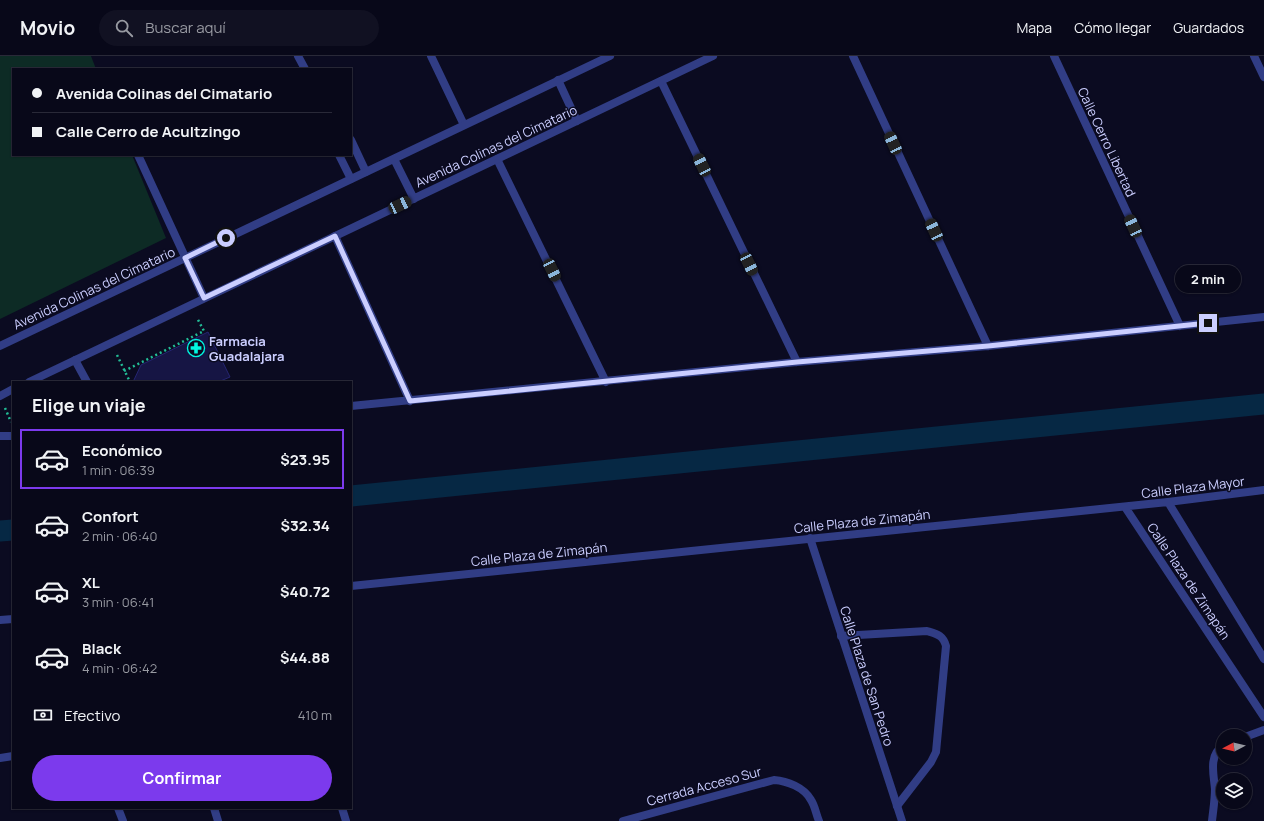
<!DOCTYPE html>
<html lang="es">
<meta charset="utf-8">
<style>
:root{--surface:#080819;--page:#112;--text:#f1f3f6;--muted:#989aa2;--line:#292938;--accent:#7c3aed}
body{margin:0;font-family:Manrope,sans-serif;background:var(--page);color:var(--text);height:100vh;display:flex;flex-direction:column;font-size:15px;white-space:nowrap}
*{box-sizing:border-box;margin:0}
p{font-size:13px;color:var(--muted)}
.icon{flex:none;width:22px;height:22px;fill:none;stroke:currentColor;stroke-width:2;stroke-linecap:round;stroke-linejoin:round}
.map{position:relative;flex:1;overflow:hidden}
.panel{position:absolute;left:12px;top:325px;width:340px;height:428px;display:flex;flex-direction:column;background:var(--surface);border-radius:0px;box-shadow:0 1px 3px #0004,0 0 0 1px var(--line)}
.panel>*{flex:none}
.hud{position:absolute;left:12px;top:12px;width:340px;height:88px;border-radius:0px;box-shadow:0 1px 3px #0004,0 0 0 1px var(--line);display:grid;align-content:center;height:88px;padding:0 20px;background:var(--surface)}
.needle{width:26px;rotate:263deg}
.buttons{position:absolute;left:1216px;top:673px;display:grid;gap:8px}
.buttons a{display:grid;place-items:center;width:36px;height:36px;border-radius:50%;background:var(--surface);box-shadow:0 1px 3px #0004,0 0 0 1px var(--line);font-size:20px}
.end{position:absolute;width:18px;height:18px;margin:-9px;border:5px solid #cbceff;background:#111;box-shadow:0 0 0 2px #111}
.from{border-radius:50%}
.bubble{position:absolute;height:28px;border-radius:14px;background:var(--surface);box-shadow:0 1px 3px #0004,0 0 0 1px var(--line);font-size:13px;font-weight:700;line-height:28px;text-align:center}
.car{position:absolute;width:12px;height:24px;margin:-12px -6px;border-radius:5px;box-shadow:0 0 3px 1px #0007;background:linear-gradient(#222 24%,#8ab4d8 0 40%,#222 0 76%,#8ab4d8 0 86%,#222 0)}
.hud b{display:flex;align-items:center;gap:14px;height:38px;font-size:15px}
.hud b+b{border-top:1px solid var(--line)}
.hud i{width:10px;height:10px;background:var(--text)}
ul{padding:0;list-style:none}
li{display:flex;align-items:center;gap:12px;height:60px;margin:0 8px 6px;padding:0 12px;border:2px solid transparent;border-radius:0px}
li div{flex:1}
li b{display:block;font-size:15px}
li em{font-style:normal;font-weight:700}
li.on{border-color:var(--accent)}
li>.icon{width:36px;height:36px;stroke-width:1.5}
h2{padding:0 20px;font-size:18px;line-height:48px}
.pay{display:flex;align-items:center;gap:10px;height:44px;padding:0 20px;font-size:15px}
.pay p{margin-inline-start:auto}
.button{display:flex;gap:8px;margin-top:auto;padding:8px 20px}
.button a{flex:1;height:46px;border-radius:24px;background:var(--accent);color:#fff;font-size:16px;font-weight:700;line-height:46px;text-align:center}
header{display:flex;align-items:center;gap:24px;box-sizing:border-box;height:56px;padding:0 20px;background:var(--surface);border-bottom:1px solid var(--line)}
header strong{font-size:19px}
nav{display:flex;gap:22px;margin-inline-start:auto;font-size:14px}
.search{width:280px;height:36px;background:var(--page);display:flex;align-items:center;gap:10px;box-sizing:border-box;padding:0 14px;border-radius:22px;color:var(--muted);font-size:15px}
.map>svg:first-child{display:block}
.green{fill:#0d2b25}
.lines{fill:none;stroke-linecap:round;stroke-linejoin:round}
.canal{stroke:#062844;stroke-width:21}
.building{fill:#161544;stroke:#252572}
.path{stroke:#22bc96;stroke-width:2.5;stroke-dasharray:2 3;stroke-linecap:butt}
.service{stroke:#313d85;stroke-width:8}
.minor{stroke:#313d85;stroke-width:8}
.tertiary{stroke:#313d85;stroke-width:8}
.route{stroke:#cbceff;stroke-width:5}
.labels{text-anchor:middle;stroke-width:3;stroke-linejoin:round;paint-order:stroke}
.street-label{font-size:13px;fill:#cbceff;stroke:#0b0b21}
.poi-label{font-size:13px;font-weight:bold;fill:#cbceff;stroke:#0b0b21;text-anchor:start}
</style>
<header>
<strong>Movio</strong>
<div class="search"><svg class="icon" aria-label="search" viewBox="0 0 24 24"><circle cx="10" cy="10" r="6"/><path d="M15 15l6 6"/></svg>Buscar aquí</div>
<nav><a>Mapa</a><a>Cómo llegar</a><a>Guardados</a></nav>
</header>
<div class="map">
<svg width="1264" height="765" viewBox="0 0 1264 765">
<rect width="100%" height="100%" fill="#0b0b21"/>
<path class="green" d="M0,0h91l5,13h-83v86h119l34,83 -166,81z"/>
<g class="lines">
<path class="canal" d="M351,440l913,-92
M0,475l13,-1"/>
</g>
<path class="building" d="M208,276l22,45 -12,5h-85l8,-17z"/>
<g class="lines">
<path class="path" d="M117,299l13,27
M124,315l80,-40 -7,-13
M5,352l6,14"/>
<path class="service" d="M138,99l66,143
M75,304l12,22
M841,580l86,-5c10,3 16,4 19,15l-10,106 -5,10 -34,44
M1245,681l19,-7
M214,752l4,13
M342,752l4,13
M623,765l151,-41c13,1 30,7 37,20 4,6 5,14 8,21
M1212,765c1,-10 3,-21 3,-32 -1,-13 -7,-34 8,-43"/>
<path class="minor" d="M298,0l7,13
M431,0l33,69
M853,0l135,290
M1054,0l126,270
M1254,0l10,21
M661,25l136,281
M351,84l15,32
M339,99l12,24
M497,103l109,223
M335,180l75,165
M351,350l446,-44 191,-16 276,-29
M0,380h13
M1168,446l96,-12
M810,482l92,283
M0,702l13,-2"/>
<path class="tertiary" d="M558,24l19,41
M394,103l20,40
M0,290l610,-290
M29,326l684,-326
M0,340l13,-7
M1125,451l139,210
M351,530l817,-84 96,157
M0,564l13,-1
M118,752l5,13"/>
</g>
<g class="lines">
<path class="route" d="M226,182l-41,20 19,40 131,-62 75,165 387,-39 191,-16 220,-23"/>
</g>
<defs>
<g id="pharmacy-ring" transform="scale(0.9)"><circle r="9.5" fill="#0b0b21" stroke="#00f6e0" stroke-width="1.5"/><path d="M-2-6h4v4h4v4h-4v4h-4v-4h-4v-4h4Z" fill="#00f6e0"/></g>
</defs>
<g fill-rule="evenodd">
<use href="#pharmacy-ring" x="196" y="292"/>
</g>
<g class="labels">
<g class="street-label">
<text transform="translate(1107 86) rotate(65)" y="5">Calle Cerro Libertad</text>
<text transform="translate(496 90) rotate(-25)" y="5">Avenida Colinas del Cimatario</text>
<text transform="translate(94 232) rotate(-25)" y="5">Avenida Colinas del Cimatario</text>
<text transform="translate(1193 431) rotate(-7)" y="5">Calle Plaza Mayor</text>
<text transform="translate(862 465) rotate(-6)" y="5">Calle Plaza de Zimapán</text>
<text transform="translate(539 498) rotate(-6)" y="5">Calle Plaza de Zimapán</text>
<text transform="translate(1189 525) rotate(56)" y="5">Calle Plaza de Zimapán</text>
<text transform="translate(867 620) rotate(72)" y="5">Calle Plaza de San Pedro</text>
<text transform="translate(704 730) rotate(-15)" y="5">Cerrada Acceso Sur</text>
</g>
<g class="poi-label">
<text x="209" y="290">Farmacia<tspan x="209" dy="15">Guadalajara</tspan></text>
</g>
</g>
</svg>
<div class="buttons">
<a><svg class="needle" viewBox="-14 -14 28 28"><path d="M0-13l5 13h-10z" fill="#e53935"/><path d="M0 13l5-13h-10z" fill="#989aa2"/></svg></a>
<a><svg class="icon" aria-label="layers" viewBox="0 0 24 24"><path d="M12 4l9 5-9 5-9-5zM3 14l9 5 9-5"/></svg></a>
</div>
<i class="end from" style="left:226px;top:182px"></i>
<i class="end" style="left:1208px;top:267px"></i>
<div class="bubble" style="left:1175px;top:209px;width:66px">2 min</div>
<i class="car" style="left:893px;top:87px;rotate:335deg"></i>
<i class="car" style="left:702px;top:109px;rotate:334deg"></i>
<i class="car" style="left:400px;top:149px;rotate:65deg"></i>
<i class="car" style="left:1133px;top:170px;rotate:335deg"></i>
<i class="car" style="left:934px;top:174px;rotate:335deg"></i>
<i class="car" style="left:749px;top:208px;rotate:154deg"></i>
<i class="car" style="left:552px;top:214px;rotate:154deg"></i>
<div class="hud">
<b><i class="from"></i>Avenida Colinas del Cimatario</b>
<b><i></i>Calle Cerro de Acultzingo</b>
</div>
<section class="panel">
<h2>Elige un viaje</h2>
<ul>
<li class="on"><svg class="icon" aria-label="car" viewBox="0 0 24 24"><path d="M5 17H2v-5l4-1 3-4h7l3 4 3 1v5h-3M9 17h6M6 11h13"/><circle cx="7" cy="17" r="2"/><circle cx="17" cy="17" r="2"/></svg><div><b>Económico</b><p>1 min · 06:39</p></div><em>$23.95</em></li>
<li><svg class="icon" aria-label="car" viewBox="0 0 24 24"><path d="M5 17H2v-5l4-1 3-4h7l3 4 3 1v5h-3M9 17h6M6 11h13"/><circle cx="7" cy="17" r="2"/><circle cx="17" cy="17" r="2"/></svg><div><b>Confort</b><p>2 min · 06:40</p></div><em>$32.34</em></li>
<li><svg class="icon" aria-label="car" viewBox="0 0 24 24"><path d="M5 17H2v-5l4-1 3-4h7l3 4 3 1v5h-3M9 17h6M6 11h13"/><circle cx="7" cy="17" r="2"/><circle cx="17" cy="17" r="2"/></svg><div><b>XL</b><p>3 min · 06:41</p></div><em>$40.72</em></li>
<li><svg class="icon" aria-label="car" viewBox="0 0 24 24"><path d="M5 17H2v-5l4-1 3-4h7l3 4 3 1v5h-3M9 17h6M6 11h13"/><circle cx="7" cy="17" r="2"/><circle cx="17" cy="17" r="2"/></svg><div><b>Black</b><p>4 min · 06:42</p></div><em>$44.88</em></li>
</ul>
<div class="pay"><svg class="icon" aria-label="cash" viewBox="0 0 24 24"><path d="M3 7h18v10H3z"/><circle cx="12" cy="12" r="2"/></svg>Efectivo<p>410 m</p></div>
<div class="button"><a>Confirmar</a></div>
</section>
</div>
